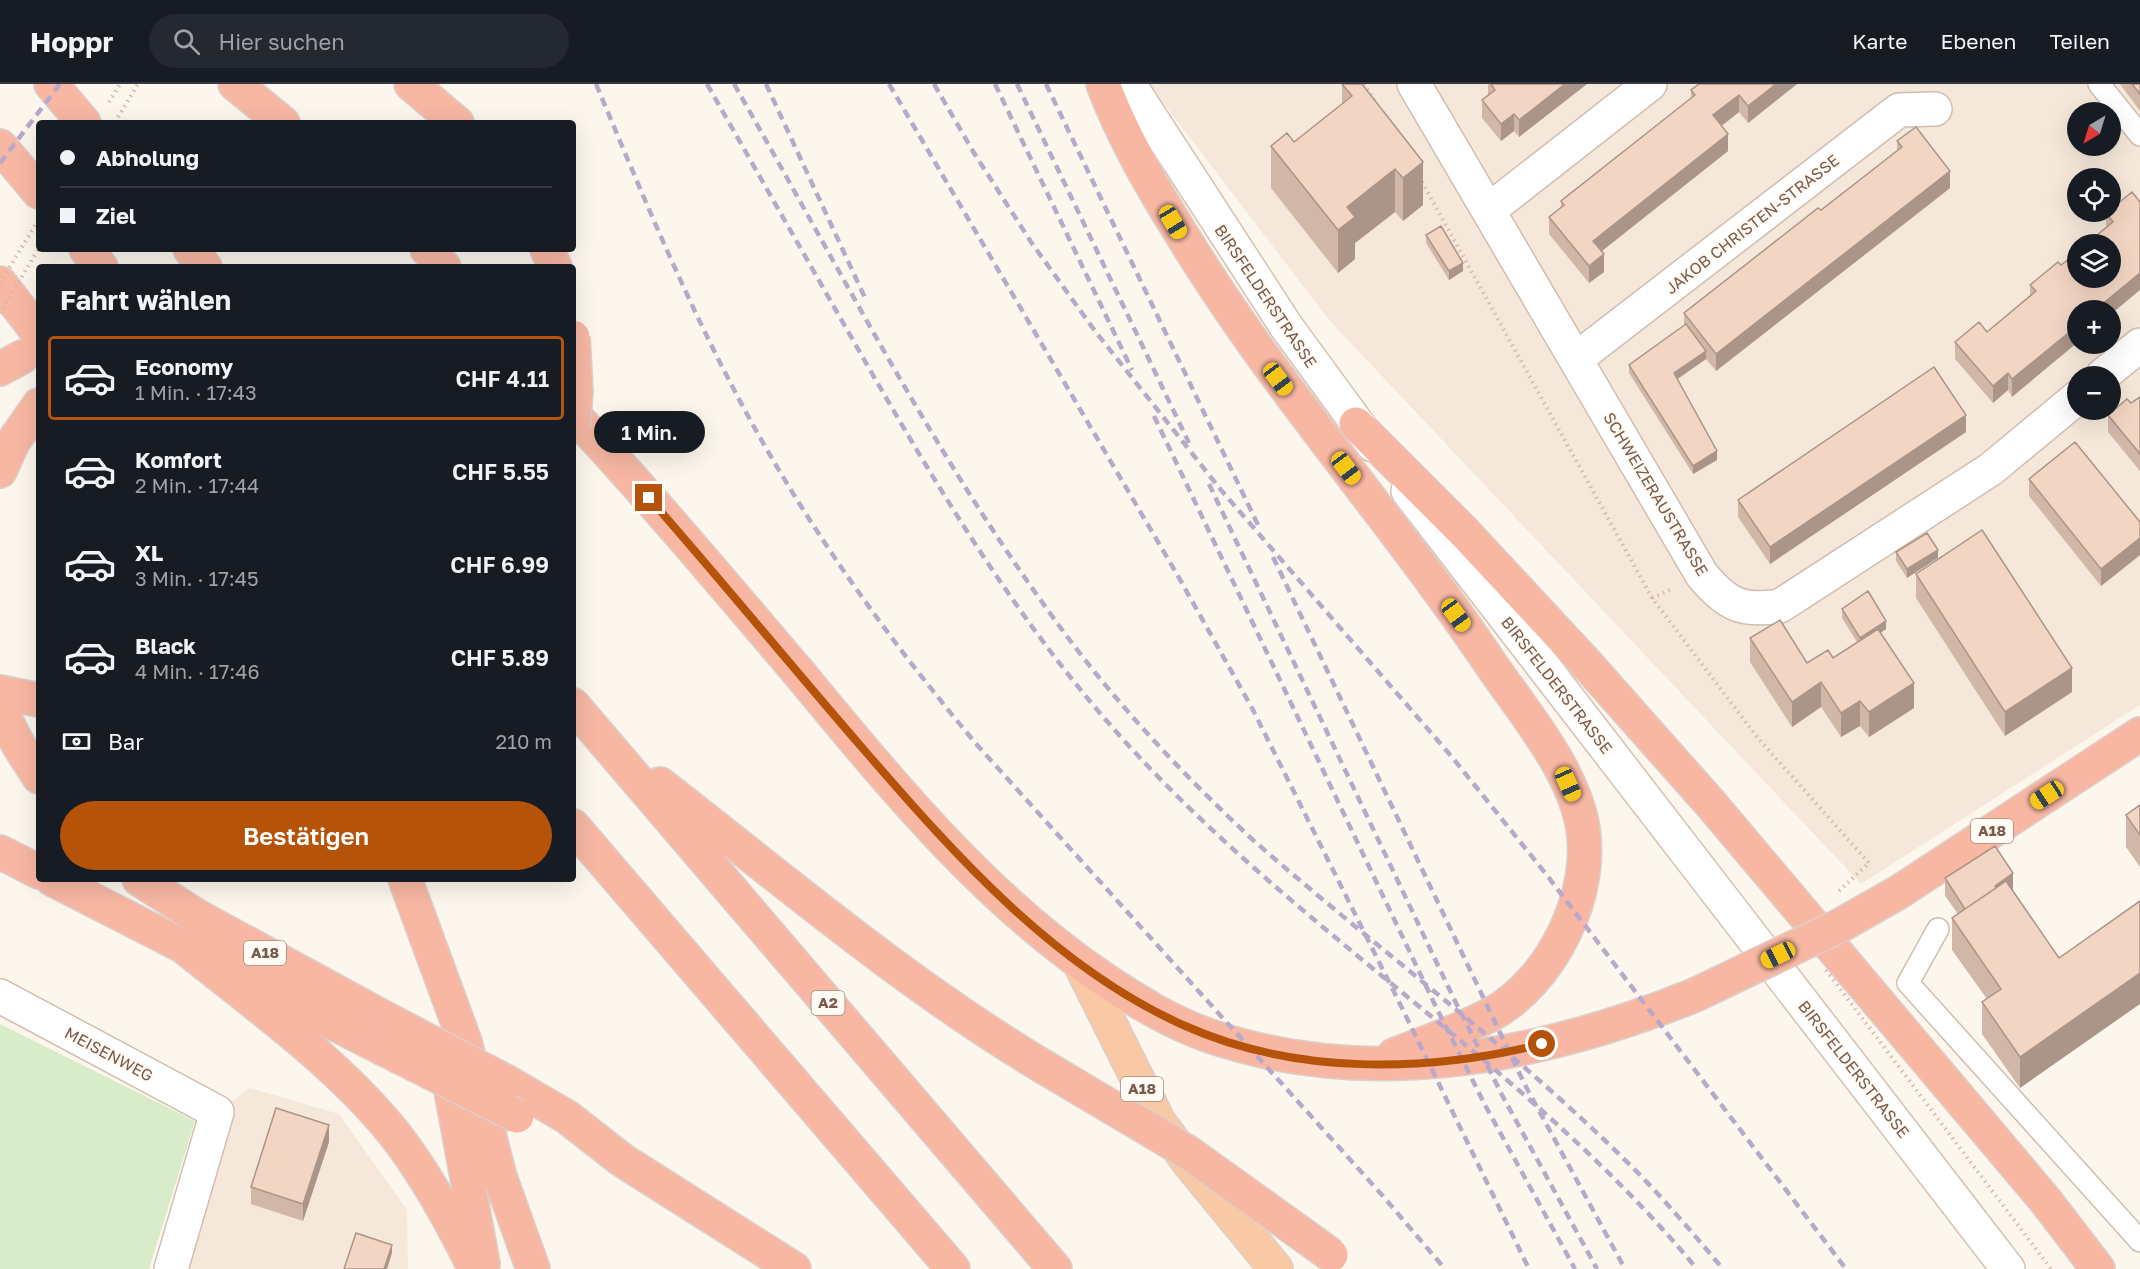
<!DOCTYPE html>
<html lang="de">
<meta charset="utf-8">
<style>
:root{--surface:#171b24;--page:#242831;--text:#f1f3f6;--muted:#9ea1a6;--line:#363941;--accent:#b45309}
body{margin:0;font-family:"Golos Text",sans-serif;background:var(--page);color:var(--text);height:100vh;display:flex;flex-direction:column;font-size:22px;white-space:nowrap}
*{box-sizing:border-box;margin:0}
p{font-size:20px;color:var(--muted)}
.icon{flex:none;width:33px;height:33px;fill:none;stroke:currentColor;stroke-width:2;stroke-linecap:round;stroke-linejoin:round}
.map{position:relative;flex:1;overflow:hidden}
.details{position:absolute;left:36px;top:180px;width:540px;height:618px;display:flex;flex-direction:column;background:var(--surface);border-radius:6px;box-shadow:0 6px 24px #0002}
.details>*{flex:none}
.hud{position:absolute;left:36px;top:36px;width:540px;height:132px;border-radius:6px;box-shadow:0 6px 24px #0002;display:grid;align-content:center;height:132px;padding:0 24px;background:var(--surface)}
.needle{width:39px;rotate:218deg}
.fabs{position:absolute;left:2067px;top:18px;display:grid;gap:12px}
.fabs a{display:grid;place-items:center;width:54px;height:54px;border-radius:50%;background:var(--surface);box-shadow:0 6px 24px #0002;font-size:30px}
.end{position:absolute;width:27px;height:27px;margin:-14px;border:8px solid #b45309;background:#fff;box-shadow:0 0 0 3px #fff}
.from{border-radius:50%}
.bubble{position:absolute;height:42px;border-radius:21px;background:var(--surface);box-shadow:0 6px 24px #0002;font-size:20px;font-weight:600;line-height:42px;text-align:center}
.car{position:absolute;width:18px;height:36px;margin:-18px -9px;border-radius:8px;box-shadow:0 0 4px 2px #0007;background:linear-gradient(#f5c518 24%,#345 0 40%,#f5c518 0 76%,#345 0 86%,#f5c518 0)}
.hud b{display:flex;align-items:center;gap:21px;height:57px;font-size:22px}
.hud b+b{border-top:2px solid var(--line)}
.hud i{width:15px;height:15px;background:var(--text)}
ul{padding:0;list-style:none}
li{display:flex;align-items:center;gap:18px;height:84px;margin:0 12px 9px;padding:0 12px;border:3px solid transparent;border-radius:6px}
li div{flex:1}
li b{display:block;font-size:22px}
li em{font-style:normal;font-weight:600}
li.active{border-color:var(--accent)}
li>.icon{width:54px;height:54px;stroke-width:1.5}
h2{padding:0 24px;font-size:27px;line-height:72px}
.pay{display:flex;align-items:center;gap:15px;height:66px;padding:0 24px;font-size:22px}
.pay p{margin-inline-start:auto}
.cta{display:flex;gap:12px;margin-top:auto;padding:12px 24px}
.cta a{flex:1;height:69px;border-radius:36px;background:var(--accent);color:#fff;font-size:24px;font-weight:600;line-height:69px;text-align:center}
header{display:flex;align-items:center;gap:36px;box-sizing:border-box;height:84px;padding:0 30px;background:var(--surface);border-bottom:2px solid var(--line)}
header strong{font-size:28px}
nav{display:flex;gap:33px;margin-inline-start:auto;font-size:21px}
.search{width:420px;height:54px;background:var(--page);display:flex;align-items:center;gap:15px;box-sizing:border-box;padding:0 21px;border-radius:33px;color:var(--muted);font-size:22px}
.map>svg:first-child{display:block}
.residential{fill:#f5e8da;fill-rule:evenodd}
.green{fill:#d8ecc9}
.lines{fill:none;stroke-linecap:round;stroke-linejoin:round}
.service-casing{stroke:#d1beb0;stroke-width:24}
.minor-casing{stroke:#d1beb0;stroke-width:36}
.secondary-casing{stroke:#d6c0b0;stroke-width:36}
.trunk-casing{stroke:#dad1cd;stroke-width:36}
.motorway-casing{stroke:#dad1cd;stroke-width:36}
.path{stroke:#d9b8a5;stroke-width:4;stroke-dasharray:1.5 4.5;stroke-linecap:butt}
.service{stroke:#fff;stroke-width:21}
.minor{stroke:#fff;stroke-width:33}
.secondary{stroke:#fff;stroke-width:33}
.trunk{stroke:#f9c8a4;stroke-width:33}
.motorway{stroke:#f7b7a3;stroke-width:33}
.rail{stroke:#b9a8c9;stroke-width:4.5;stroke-dasharray:9 6;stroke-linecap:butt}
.motorway-bridge-casing{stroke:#dad1cd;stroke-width:36;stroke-linecap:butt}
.path-bridge{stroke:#d9b8a5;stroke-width:4;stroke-dasharray:1.5 4.5;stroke-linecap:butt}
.motorway-bridge{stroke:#f7b7a3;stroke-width:33}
.wall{fill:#d1b7a8}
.shaded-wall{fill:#aa9588}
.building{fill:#f3d5c3;stroke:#aa9588;stroke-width:1.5}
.route{stroke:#b45309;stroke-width:8}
.labels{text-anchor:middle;stroke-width:4.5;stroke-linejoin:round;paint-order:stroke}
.shield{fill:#fffaf3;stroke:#a28b7f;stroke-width:1.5}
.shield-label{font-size:15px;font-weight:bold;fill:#7a5c4d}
.street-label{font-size:16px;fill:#7a5c4d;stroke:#fffaf3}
</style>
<header>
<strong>Hoppr</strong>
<div class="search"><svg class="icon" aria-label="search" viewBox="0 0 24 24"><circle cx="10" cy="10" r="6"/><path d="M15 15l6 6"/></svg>Hier suchen</div>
<nav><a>Karte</a><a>Ebenen</a><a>Teilen</a></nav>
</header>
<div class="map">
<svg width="2140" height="1185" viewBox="0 0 2140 1185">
<rect width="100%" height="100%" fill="#fdf6ec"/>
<path class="residential" d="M1149,0h991v621l-279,179 -532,-564zM2078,28h32v34h-32zM2078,94h32v34h-32zM2078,160h32v34h-32zM2078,226h32v34h-32zM2078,292h32v34h-32z
M250,1004l89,26 68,96 1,59h-237l46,-157z"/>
<path class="green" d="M0,940l195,97 -46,148h-149z"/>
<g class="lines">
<g class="service-casing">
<path id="service" d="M2099,0l41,51
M1938,845l-30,54 232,258"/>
</g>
<g class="minor-casing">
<path id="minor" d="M1414,0l288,491c25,30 40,37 78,31l211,-137 87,-72
M1489,126l161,-126
M1576,275l323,-249 36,-1
M2102,292l38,-31
M0,912l217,116 -46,157"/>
</g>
<g class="secondary-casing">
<path id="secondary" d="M1129,0l157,242 87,119
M1408,407l600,778"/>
</g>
<g class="trunk-casing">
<path id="trunk" d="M1079,878l80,160 31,42 86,105"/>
</g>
<g class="motorway-casing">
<path id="motorway" d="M51,0l33,39
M235,0l48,39
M411,0l46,39
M1103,0c20,53 49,103 79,151 91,150 208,280 306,425 33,49 82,105 94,163 14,69 -30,159 -92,192 -31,16 -64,28 -96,40
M0,62l39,46
M86,165l15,18
M190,165l15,18
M427,165l17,18
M547,165l8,18
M0,199l39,51
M0,285l22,-12
M573,330c78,84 152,172 226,259 92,111 185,226 306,307 33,22 67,43 105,56 161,55 331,21 485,-41
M1356,340l109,109 120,129 126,142 334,396 53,69
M0,387l13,-29 26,-37
M0,608l39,8
M573,621l482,564
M0,625l19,37 20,31
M660,700c126,98 247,201 384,283
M573,742l380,443
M0,768l39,20
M52,795l328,168
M139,795l56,36 197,107
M405,795l60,163 35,135 33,92
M1841,841l58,-33 241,-158
M184,863c72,58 150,113 209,185 33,42 58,89 82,137
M445,974l38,206
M507,998l60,35 55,43 172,109"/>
</g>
<path class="path" d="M1364,0l10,16
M109,18l11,-18
M118,33l20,-33
M1422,98l230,416 105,139 112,126
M1652,514l18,-8"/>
<use href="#service" class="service"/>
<use href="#minor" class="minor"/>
<use href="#secondary" class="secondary"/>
<use href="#trunk" class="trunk"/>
<use href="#motorway" class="motorway"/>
<path class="rail" d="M596,0c42,100 84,202 134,298 68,132 153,251 248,364l404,449 63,74
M707,0c53,93 106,186 159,279 81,141 165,280 277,398 172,183 394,314 554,508
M734,0c101,176 194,360 313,525 60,85 131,161 206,231 122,107 254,204 370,318 36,35 68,73 100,111
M766,0l100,216
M889,0l289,492 74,132 151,302 126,259
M934,0l40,69 57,89 64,89 126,159 231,267 94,117 300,395
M995,0l137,286
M1017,0l172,359
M1046,0l213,443
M0,79l60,-79
M1154,332l282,591 49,98 90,164
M1209,400l245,515 48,96 95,174
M1273,473l252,528 100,184"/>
<g class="motorway-bridge-casing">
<path id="motorway-bridge" d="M573,253l3,55 -3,36
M1695,911l146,-70
M392,938l115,60
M380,963l137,69
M1044,983l145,86 142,102"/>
</g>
<path class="path-bridge" d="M0,199l39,-64
M0,229l39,-65
M1839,807l30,-28
M1826,886l225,299"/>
<use href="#motorway-bridge" class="motorway-bridge"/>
</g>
<path class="wall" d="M1342,0h20l61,121 -20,16 -8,-9 -40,31v16l-17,14 -67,-85v-42l23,-4 48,-38z
M1488,0h99l-68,53 -5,-6 -13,10 -19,-23v-18l6,-4z
M1797,0l-49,39 -9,-11 -17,14 6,25 -126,100 2,21 -15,11 -40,-49v-17l12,-10v-6l130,-103v-8z
M2120,0h20v27z
M1897,57l53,47 -234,183 -10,-12 -28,20 39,81 -24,14 -64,-101v-8l55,-39v-13l137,-103 76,-60z
M2132,108l-120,205 -4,-7 -15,13 -38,-44v-17l32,-10 43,-37v-10l31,-20 45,-38v-14z
M1426,151l37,36 -14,9 -23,-37z
M2140,313v74l-32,-39v-17l23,-12z
M1966,348l-196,132 -32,-47v-17z
M2029,395l111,43v33l-39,31 -72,-90z
M1938,466l-31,28 -11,-17v-9z
M1916,490l156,118 -67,44 -89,-138z
M1842,525l44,20 -6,4 34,75 -45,29 -9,-11 -19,11 -20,-30 -29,20 -42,-65v-24l57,25 26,-5 24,-16 -15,-24z
M2140,721v62l-14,-20v-32z
M1945,794l68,12 -1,1 47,67 -39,130 -38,-54v-32l5,-3 -35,-49v-32l6,-4 -13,-18z
M329,1058l-26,79 -52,-17v-17z"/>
<path class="shaded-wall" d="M1565,0h22l-68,53v-17z
M1776,0h21l-49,39v-17z
M1739,11v17l-26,20v-17z
M1514,30v17l-13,10v-17z
M1728,50v17l-135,107v-17z
M1423,78v43l-20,16v-43z
M1395,85v43l-40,31v16l-17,14v-43l9,-23z
M1950,87v17l-234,183v-17z
M1604,170v18l-15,11v-17z
M1463,179v8l-14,9v-9z
M2140,189v17l-30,25v-5h-15z
M2078,241v17l-66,55v-18z
M1706,267v8l-32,22v-8z
M2008,289v17l-15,13v-17z
M1966,331v17l-196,132v-17z
M1717,367v9l-24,14v-8z
M2140,454v17l-39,31v-17z
M1938,466v8l-31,20v-9z
M1886,537v8l-26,17v-8z
M2072,584v24l-67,44v-24z
M1821,598v25l-29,20v-25z
M1914,599v25l-45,29v-25z
M1860,617v25l-19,11v-24z
M2013,789v17l-14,10 -4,-14z
M2140,889v31l-120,84v-31z
M329,1041v17l-26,79v-17z
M392,1161v8l-5,16h-3z"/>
<path class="building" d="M1342,0h20l61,78 -20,16 -8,-9 -48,38 8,10 -17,13 -67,-84 16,-13 7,9 58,-46z
M1491,0h74l-46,36 -5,-6 -13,10 -19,-24 13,-10z
M1699,0h77l-28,22 -9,-11 -26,20 15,19 -135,107 11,13 -15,12 -40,-49 15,-12 -3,-4 134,-106 -4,-5z
M2132,0h8v10z
M1916,43l34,44 -234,183 -32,-41 134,-105 3,2 81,-63 -5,-6z
M2132,108l8,10v71l-45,37h-17v15l-66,54 -4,-6 -15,13 -38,-44 24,-20 8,10 49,-41 -6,-6 28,-23 3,3 17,-13v26h32v-34h-24l27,-22 -7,-9 2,-1h2v-2z
M1441,142l22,37 -14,8 -23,-36z
M1686,240l20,27 -32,22 43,78 -24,15 -64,-101z
M1934,283l32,48 -196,132 -32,-47z
M2140,313v57l-32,-39 19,-16 4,4z
M2075,358l65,80v16l-39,31 -72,-90z
M1982,446l90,138 -67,44 -89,-138z
M1927,449l11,17 -31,19 -11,-17z
M1868,507l18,30 -26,17 -18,-29z
M1780,536l27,43 21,-13 5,8 45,-29 36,54 -45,29 -9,-11 -19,12 -20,-31 -29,20 -42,-64z
M2140,721v30l-14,-20z
M1995,762l18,27 -18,13 1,2 -31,21 -20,-31z
M2006,797l53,77 81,-57v72l-120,84 -38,-55 19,-13 -49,-71z
M276,1024l53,17 -26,79 -52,-17z
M356,1149l36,12 -8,24h-40z"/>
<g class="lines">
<path class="route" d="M649,414c73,83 143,169 216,253 90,104 189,216 318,274 111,50 242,48 359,19"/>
</g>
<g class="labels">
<g class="shield">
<rect x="1971" y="735" width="42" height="24" rx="4.5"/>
<rect x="244" y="857" width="42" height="24" rx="4.5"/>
<rect x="811.5" y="907" width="33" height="24" rx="4.5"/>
<rect x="1121" y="993" width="42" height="24" rx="4.5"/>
</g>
<g class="shield-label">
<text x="1992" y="752">A18</text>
<text x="265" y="874">A18</text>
<text x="828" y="924">A2</text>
<text x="1142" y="1010">A18</text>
</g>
<g class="street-label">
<text transform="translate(1752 140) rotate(-38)" y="6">JAKOB CHRISTEN-STRASSE</text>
<text transform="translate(1266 212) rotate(56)" y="6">BIRSFELDERSTRASSE</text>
<text transform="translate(1656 410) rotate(59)" y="6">SCHWEIZERAUSTRASSE</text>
<text transform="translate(1557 601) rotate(52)" y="6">BIRSFELDERSTRASSE</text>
<text transform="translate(109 970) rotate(28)" y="6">MEISENWEG</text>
<text transform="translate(1854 985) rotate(52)" y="6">BIRSFELDERSTRASSE</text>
</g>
</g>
</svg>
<div class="fabs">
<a><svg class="needle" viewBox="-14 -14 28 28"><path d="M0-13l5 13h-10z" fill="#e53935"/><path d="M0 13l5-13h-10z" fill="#9ea1a6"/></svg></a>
<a><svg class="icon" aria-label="locate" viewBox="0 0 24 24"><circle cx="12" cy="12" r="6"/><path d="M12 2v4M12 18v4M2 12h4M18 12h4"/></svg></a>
<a><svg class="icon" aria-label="layers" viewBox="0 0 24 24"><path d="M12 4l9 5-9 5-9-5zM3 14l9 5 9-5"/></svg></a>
<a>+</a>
<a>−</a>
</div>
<i class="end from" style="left:1542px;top:960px"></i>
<i class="end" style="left:649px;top:414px"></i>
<div class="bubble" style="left:594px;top:327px;width:111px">1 Min.</div>
<i class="car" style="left:1173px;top:138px;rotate:149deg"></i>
<i class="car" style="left:1278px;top:295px;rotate:143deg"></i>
<i class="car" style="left:1346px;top:384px;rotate:143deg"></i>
<i class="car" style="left:1456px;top:531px;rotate:144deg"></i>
<i class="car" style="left:1568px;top:700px;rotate:156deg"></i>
<i class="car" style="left:2047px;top:711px;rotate:237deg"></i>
<i class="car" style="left:1778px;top:871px;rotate:244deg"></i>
<div class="hud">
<b><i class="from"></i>Abholung</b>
<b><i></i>Ziel</b>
</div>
<section class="details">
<h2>Fahrt wählen</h2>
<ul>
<li class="active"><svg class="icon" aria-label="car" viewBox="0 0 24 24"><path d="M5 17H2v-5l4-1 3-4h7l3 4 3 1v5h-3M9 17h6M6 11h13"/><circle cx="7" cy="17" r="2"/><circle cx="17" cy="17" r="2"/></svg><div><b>Economy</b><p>1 Min. · 17:43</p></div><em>CHF 4.11</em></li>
<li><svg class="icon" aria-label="car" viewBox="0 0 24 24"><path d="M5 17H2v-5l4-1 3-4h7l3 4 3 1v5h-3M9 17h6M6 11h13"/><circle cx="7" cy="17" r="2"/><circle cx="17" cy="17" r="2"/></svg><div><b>Komfort</b><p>2 Min. · 17:44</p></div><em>CHF 5.55</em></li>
<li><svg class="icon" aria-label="car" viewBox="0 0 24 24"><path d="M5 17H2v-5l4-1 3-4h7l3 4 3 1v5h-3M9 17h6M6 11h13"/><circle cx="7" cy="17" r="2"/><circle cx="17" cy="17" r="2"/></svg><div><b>XL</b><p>3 Min. · 17:45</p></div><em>CHF 6.99</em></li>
<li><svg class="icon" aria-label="car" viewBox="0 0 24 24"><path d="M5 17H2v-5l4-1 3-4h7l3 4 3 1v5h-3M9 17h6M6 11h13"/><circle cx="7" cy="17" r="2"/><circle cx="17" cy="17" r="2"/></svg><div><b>Black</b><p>4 Min. · 17:46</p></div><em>CHF 5.89</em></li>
</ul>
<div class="pay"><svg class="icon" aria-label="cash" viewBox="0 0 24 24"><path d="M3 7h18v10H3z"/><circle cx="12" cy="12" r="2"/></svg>Bar<p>210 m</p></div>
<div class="cta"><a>Bestätigen</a></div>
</section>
</div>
